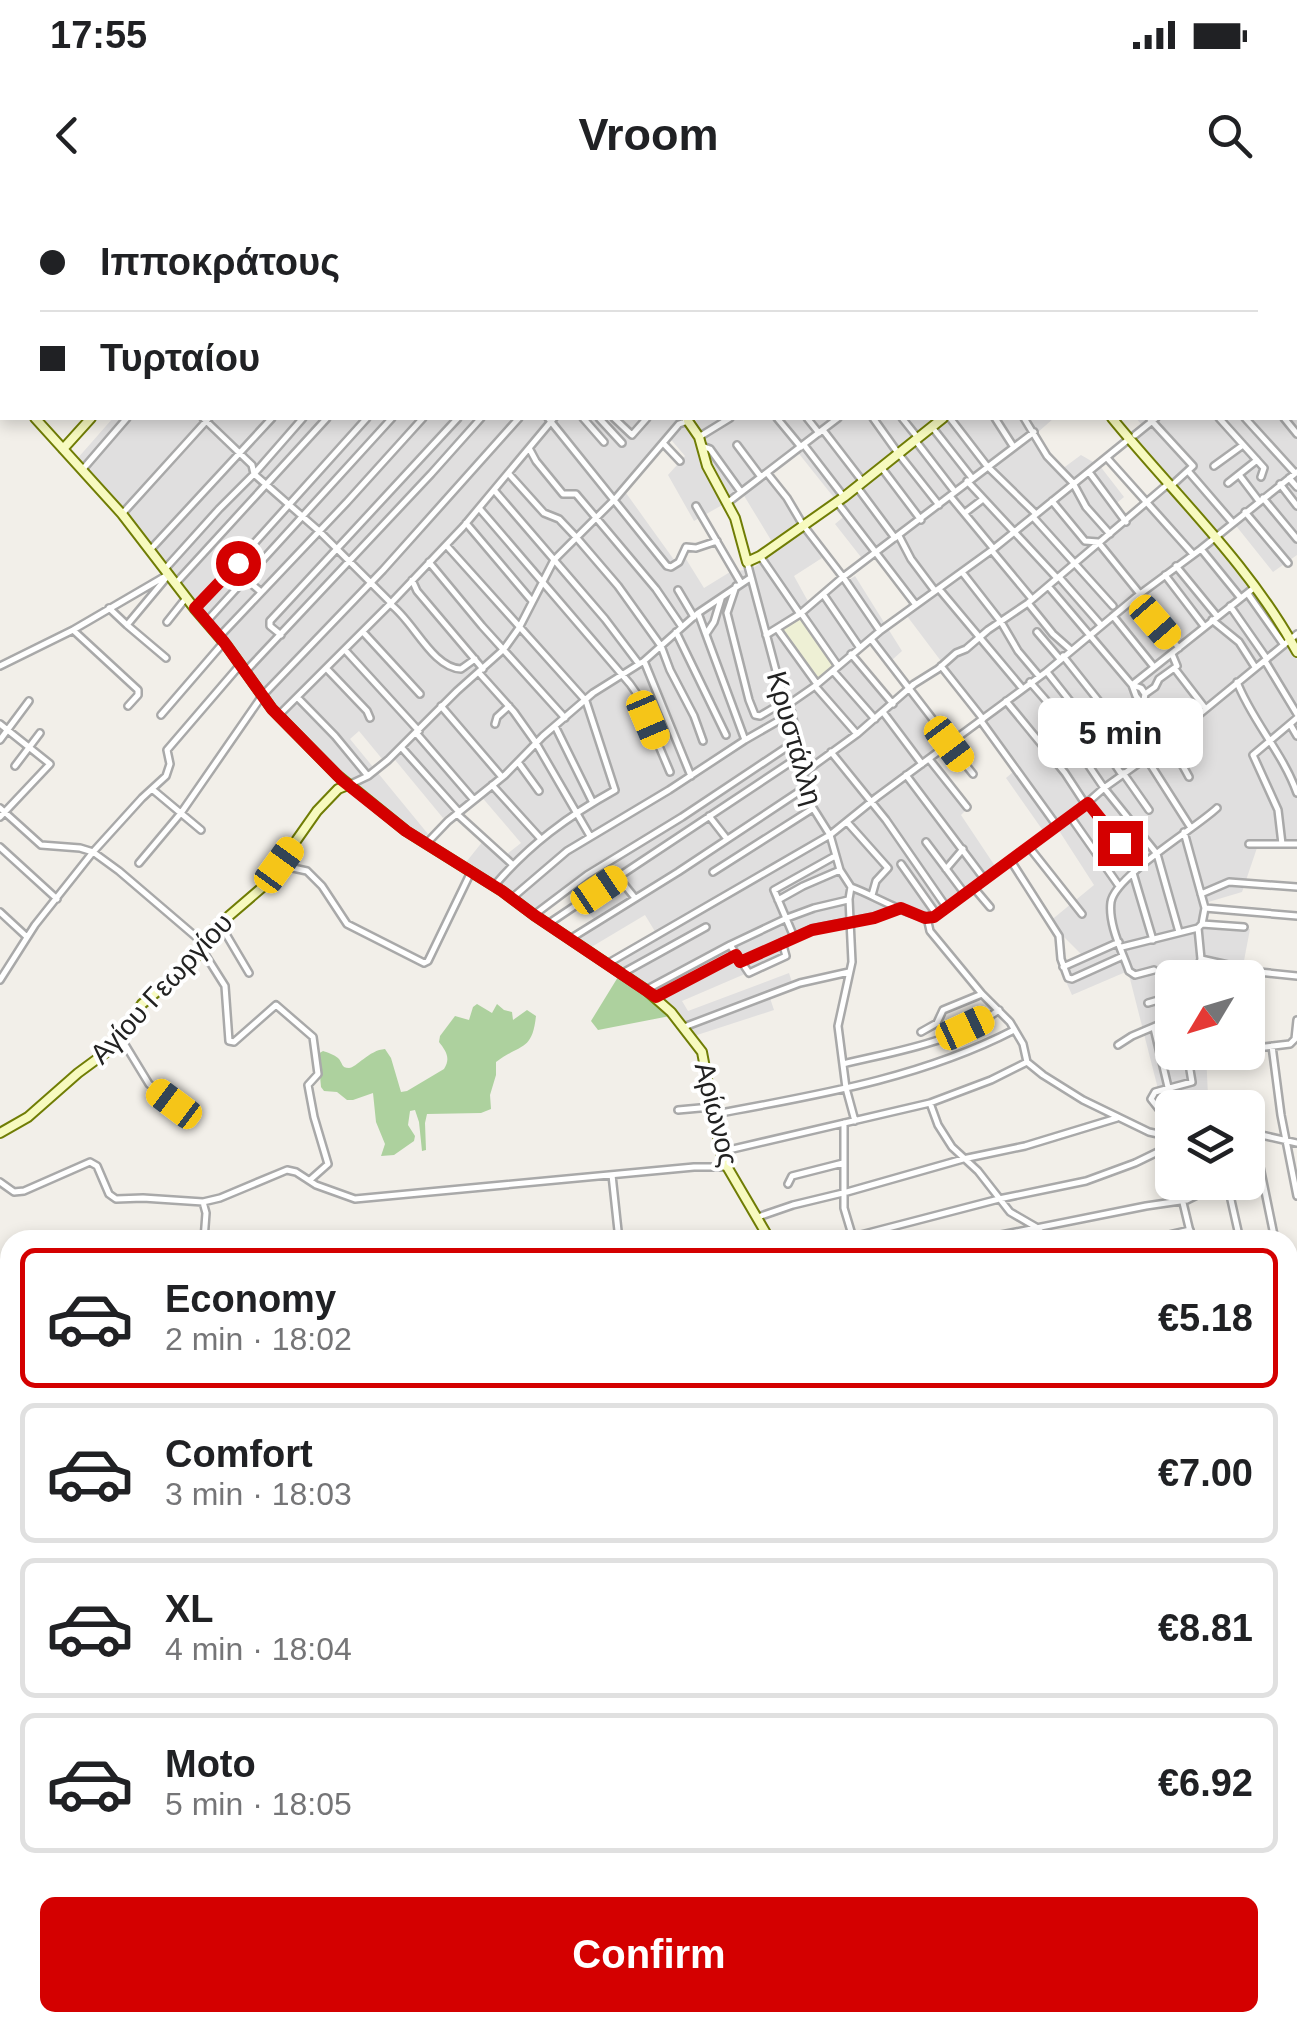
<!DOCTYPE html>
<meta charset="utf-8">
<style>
:root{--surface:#fff;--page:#f2f2f2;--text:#202124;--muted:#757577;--line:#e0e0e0;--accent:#d40000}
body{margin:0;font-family:Helvetica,sans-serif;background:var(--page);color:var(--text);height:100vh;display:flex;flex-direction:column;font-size:38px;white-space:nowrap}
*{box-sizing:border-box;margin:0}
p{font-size:32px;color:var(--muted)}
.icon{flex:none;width:55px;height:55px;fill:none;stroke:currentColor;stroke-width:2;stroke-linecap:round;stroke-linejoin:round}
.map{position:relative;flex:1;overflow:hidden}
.sheet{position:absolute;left:0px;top:1030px;width:1298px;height:802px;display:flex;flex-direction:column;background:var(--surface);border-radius:30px 30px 0 0;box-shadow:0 5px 15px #0003}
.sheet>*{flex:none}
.top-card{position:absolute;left:0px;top:0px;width:1298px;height:220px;box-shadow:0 5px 15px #0003;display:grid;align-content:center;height:220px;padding:0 40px;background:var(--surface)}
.needle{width:65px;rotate:232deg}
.tools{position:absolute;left:1155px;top:760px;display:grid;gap:20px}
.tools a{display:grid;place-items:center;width:110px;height:110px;border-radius:15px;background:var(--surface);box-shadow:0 5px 15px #0003;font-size:50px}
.end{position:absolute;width:45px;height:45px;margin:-22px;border:12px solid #d40000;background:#fff;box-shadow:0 0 0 5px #fff}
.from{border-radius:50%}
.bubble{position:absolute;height:70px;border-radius:15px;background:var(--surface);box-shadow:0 5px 15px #0003;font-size:32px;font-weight:700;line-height:70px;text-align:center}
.car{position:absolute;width:30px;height:60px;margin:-30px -15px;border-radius:12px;box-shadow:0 0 8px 2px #0007;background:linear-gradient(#f5c518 24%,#345 0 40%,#f5c518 0 76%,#345 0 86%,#f5c518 0)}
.top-card b{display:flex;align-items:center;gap:35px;height:95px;font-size:38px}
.top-card b+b{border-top:2px solid var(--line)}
.top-card i{width:25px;height:25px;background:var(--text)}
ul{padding:18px 0 0;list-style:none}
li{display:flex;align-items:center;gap:30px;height:140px;margin:0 20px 15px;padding:0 20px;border:5px solid var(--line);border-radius:15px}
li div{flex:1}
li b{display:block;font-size:38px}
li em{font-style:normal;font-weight:700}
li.selected{border-color:var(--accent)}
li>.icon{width:90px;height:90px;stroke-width:1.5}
.cta{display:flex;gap:20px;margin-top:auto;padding:20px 40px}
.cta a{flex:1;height:115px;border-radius:15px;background:var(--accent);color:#fff;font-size:40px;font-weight:700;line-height:115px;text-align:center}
.status{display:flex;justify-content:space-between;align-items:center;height:70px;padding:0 50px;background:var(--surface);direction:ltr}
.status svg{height:28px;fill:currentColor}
header{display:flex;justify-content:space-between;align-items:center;height:130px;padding:0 40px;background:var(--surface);font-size:45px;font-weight:700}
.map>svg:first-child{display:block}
.residential{fill:#e0dfdf}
.farmland{fill:#eef0d5}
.forest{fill:#add19e}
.park{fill:#c8facc}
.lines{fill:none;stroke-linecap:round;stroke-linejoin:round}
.street-casing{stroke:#a9a9a9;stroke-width:10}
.secondary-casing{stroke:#707d05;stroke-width:12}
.street{stroke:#fff;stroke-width:5}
.secondary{stroke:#f7fabf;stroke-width:8}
.route{stroke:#d40000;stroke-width:12}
.labels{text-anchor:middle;stroke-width:8;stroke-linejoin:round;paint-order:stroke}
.street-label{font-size:28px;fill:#222;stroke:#fff}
</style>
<div class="status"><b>17:55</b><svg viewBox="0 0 49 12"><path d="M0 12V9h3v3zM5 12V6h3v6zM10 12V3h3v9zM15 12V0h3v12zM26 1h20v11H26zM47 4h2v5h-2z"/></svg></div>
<header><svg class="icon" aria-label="back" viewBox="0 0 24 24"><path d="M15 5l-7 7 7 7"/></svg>Vroom<svg class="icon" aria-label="search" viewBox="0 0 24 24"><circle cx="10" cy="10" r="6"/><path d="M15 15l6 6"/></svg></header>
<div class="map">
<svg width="1297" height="1831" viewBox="0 0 1297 1831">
<rect width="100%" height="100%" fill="#f2efe9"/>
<path class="residential" d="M1297,124v231l-24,17 -40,-50 -19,13 -82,-94 13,-12 -9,-11h159v-93z
M113,218h575l10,36 26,50 -30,17 -26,-46 17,-19 -18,-21 -46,51 56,78 9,-5 18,29 26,-16 22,-3 25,-19 -34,-56 24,-17 55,81 -28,18 16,29 45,-29 47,75 -10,9 -20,-24 -19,16 38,54 17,-14 40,51 -16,13 37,51 -8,8 36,54 -65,50 -36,-8 -49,10 -67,22 4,14 -102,44 6,10 101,-38 4,12 -24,10 5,15 -80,26 -25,-31 -56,-39 46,-28 -14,-23 -57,34 -14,-9 24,-15 -27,-36 -37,24 -71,-47 20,-25 19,17 19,-15 -41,-48 -22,18 -4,-3 -11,8 -52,-63 -8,5 -24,-29 -9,8 78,95 -5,4 -78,-57 -63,-64 -205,-258z
M700,218h354l-17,15 25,36 19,-14 19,11 24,31 -12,10 15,18 42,-35 90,107 26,39 12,24v181l-38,1 -17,50 -37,11v23l45,3 -7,37 16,4 -11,19v-11h-76v74l34,1 2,43 -21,11 -15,1v7l-12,7 -11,-26 9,-7 -30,-118 -56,24 -12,-27 23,-12 -34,-34 45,-37 -38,-59 -12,6 -38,-54 14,-12 -113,-150 8,-7 -40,-54 -11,6 -29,-37 12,-10 -51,-64 -67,46 -20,-40 -13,-36z"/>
<path class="farmland" d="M800,416l36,49 -19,17 -37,-52z"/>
<path class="forest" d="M618,777l29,18 23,21 -72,14 -7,-9z
M477,804l15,9 5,-9 7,6 8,2 1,8 14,-10 9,6c-4,36 -15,27 -40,46v13l-6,20 1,14 -10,4 -54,1 -2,9 1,27 -4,1 -3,-29 -4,-12 -5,1 -2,14 7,11 -1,5 -20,14 -13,1 4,-12 -9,-22 -3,-29 -20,7h-6l-10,-8 -13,-1 -3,-4 -3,-33 5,-3c3,1 12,4 15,7 5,5 3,10 11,10 7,0 20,-18 36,-19l6,9 10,34 6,-1 37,-22c7,-11 2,-18 -5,-27l1,-6 15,-20 14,4 4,-13z"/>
<path class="park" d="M875,1823h148l2,8h-150z"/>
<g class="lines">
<g class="street-casing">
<path id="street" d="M42,0l3,2
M182,0l2,2
M310,0l3,2
M354,0l2,2
M516,0l1,2
M653,0v2
M750,0v2
M841,0l2,2
M881,0l1,2
M916,0l2,2
M964,0l1,2
M995,0l2,2
M1019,0l2,2
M1052,0l1,2
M1077,0l2,2
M1111,0l2,2
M1141,0l1,2
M1286,0l1,2
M85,2l3,-2
M123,2l2,-2
M161,2l2,-2
M195,2l2,-2
M239,2l2,-2
M322,2l2,-2
M372,2l2,-2
M402,2l3,-2
M423,2l2,-2
M466,2l3,-2
M511,2l1,-2
M521,2l2,-2
M624,2l6,-2
M669,2l3,-2
M698,2l3,-2
M902,2l3,-2
M1008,2l3,-2
M1068,2l5,-2
M0,47l2,-3
M1295,69l2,5
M0,93l2,-1
M0,103l2,-2
M1295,121l2,-1
M1295,139l2,3
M0,143l2,-3
M1295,188l2,-1
M1295,194l2,3
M203,218l49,47 2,9 65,57 72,72
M548,218l119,148 4,1 8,-5 7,-15 10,1 21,-7
M583,218l21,24
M599,218l23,25
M614,218l18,17 15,-17
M777,218l24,29
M807,218l12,15
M873,218l25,35 41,52
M902,218l16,20
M950,218l37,48 49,48
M995,218l18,28
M1024,218l23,38 26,27 13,24 24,27
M1149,218l44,48 -23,21
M1219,218l45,50 -3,9
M1245,218l50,55
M1284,218l13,16
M932,227l40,51
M823,230l40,52
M1135,235l21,-17
M699,237l31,-19
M915,240l40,52
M663,243l17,18
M737,245l24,32
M804,245l40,52
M702,246l8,3 31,43
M529,248l7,13 27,33h13l80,95 26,38
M1107,258l85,95
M1214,266l29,-21
M881,267l40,53
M83,269l44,-51
M1188,271l44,51
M1089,272l37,50
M508,273l36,40 15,6 17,18 42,49 43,60 9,24 24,46 9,25
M767,273l20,25 16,27 40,52 37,54
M1240,276l19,25
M1289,278l8,9
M967,281l90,97
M1228,283l29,-23
M1280,284l17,22
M857,287l38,51
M494,290l111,129 34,45
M950,296l43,52
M1263,298l34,41
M1052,301l33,40 13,1 42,52
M837,302l79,103
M727,303l111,-85
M696,306l45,77
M479,308l151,176 7,10 33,78
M966,312l17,-13
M1245,312l43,51
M122,314l87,-96
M1033,317l80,89
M466,323l66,78
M899,336l12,23 24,32
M446,345l140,156 29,89c-47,26 -86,55 -121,96
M1201,349l39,48
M150,350l122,-132
M993,352l39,47
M760,356l40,58
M429,362l53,64 83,92
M747,362l32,120 13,31 14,74 7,21 17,27 10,35 11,17 -2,12 3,63 -14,64 8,62 9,33
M1176,366l41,50
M233,368l28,24
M165,369l54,-60 35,-35 49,-56
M962,372l39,50 17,29 21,25
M1165,375l39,51
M1059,377l42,48
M412,380l5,11 66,78
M176,383l151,-165
M736,386l-9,27 22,87 6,15 5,1 27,-16
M1048,386l84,99 9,3 4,6
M939,389l83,99
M678,390l16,27
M823,394l37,54
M1248,394l36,51
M1136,397l43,51
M1028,403l25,31 18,16
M390,404c23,16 42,64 71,65l14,-10
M1230,406l37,53
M109,408l18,17 40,-48
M195,409l172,-191
M698,413l47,127
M801,413l37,53
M1113,416l41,51
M1212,420l27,22 16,25
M167,422l19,-24
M206,422l186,-204
M127,425l39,33
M73,430l65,60v5l-10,11
M778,430l39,54
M363,432l57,62
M676,432l50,103
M1037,432l23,27
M706,434l8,-12 7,-23
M281,435l-11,-9v-5l188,-203
M766,435l34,-21 43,-37 191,-145
M219,437l128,-135 76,-84
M871,439l80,104
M345,450l74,81
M851,454l42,50
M1063,456l50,63 28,42
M644,461l47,115
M1265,461l32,53
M0,466l73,-36 96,-56
M941,466l42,53
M326,468l41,43 3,7
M1175,469l30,39
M833,471l42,48
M245,472l186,-198 50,-56
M1047,472l41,52 34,51
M480,474l34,38 22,31 54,93
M1030,482l33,38
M1237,482c15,39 46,71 60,111
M815,486l42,48
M1145,494l-2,11 25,34 21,38
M1145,494l10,-7 4,-8 18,-13 -5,-12
M297,497l38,39 33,40
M1006,501l59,72 21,32
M789,504l26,-18 65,-55 112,-81 137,-111
M1143,505l-7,-9 -4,-11 123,-98
M441,506l60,70
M883,512l39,52
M161,515l63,-73
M278,516l113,-113 72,-76 91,-109
M981,521l76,105
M0,524l50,40 -50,53
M495,524l2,-7 12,-11
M1290,524l7,12
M555,526l38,77
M417,534l57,66
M1070,538l34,50 53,66 22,78
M0,540l29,-39
M949,544l24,30
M401,547l58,65
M831,552l55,68 61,88
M929,559l38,48
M1147,559l44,69
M518,562l21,29
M15,566l25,-33
M1123,573l26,37
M802,574l55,-40 57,-50 24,-15 18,-16 10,-4 22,-19 40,-27 140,-119
M906,575l79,105
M351,584l17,-8 20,-16 69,-69 47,-42 15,-21 35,-68 61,-61 64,-75 9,-3
M492,585l48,53
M152,589l49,41
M1088,603l33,40
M0,608l41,37 39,3 13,4 26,19 83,71
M457,614l55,50
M709,616l18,23
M1070,616l49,70
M847,622l41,46 -12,13 -4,14
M1184,632l21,76 -3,16
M926,642l39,52
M426,644l22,-23 57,-46 38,-39 50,-43 51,-32 54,-48 52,-35
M1249,644h48
M1282,644l-4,-34 -25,-55 44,-37
M0,647l57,52
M1029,647l53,67
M1011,661l48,75 2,23 7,19 4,1 51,-23
M139,663l42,-50 81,-117 121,-126 136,-152
M901,664l36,51
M279,665l28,6 15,15 25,38 77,39 4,-2 43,-89
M946,669l17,-20
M713,672l99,-63
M1133,673l20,67
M851,687c23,8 60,32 83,30l145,-107 25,-22 42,-30 151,-124
M974,688l16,19
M1201,694l28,-12 68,5
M512,698l55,-47 102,-61 76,-50 47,-27
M635,698l-17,-21 182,-121
M778,700l25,-14 37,-16
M1205,708l92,8
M0,712l27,25
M534,715l53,-40 95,-58 114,-76
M929,718l-1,4 2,9 52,63 28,28 13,22 4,18 16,13 40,25 66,32 23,5
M220,724l29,49
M548,724l70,-47
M794,737l-20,-47 61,-34
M570,739l108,-67 128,-85
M730,745l19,28 37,-17 -4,-14
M1122,747l76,-19 4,-4 42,3
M201,748l24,38 4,55 5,1 42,-37 37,32 5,37 -10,11 6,32 14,47 -18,16
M1201,759l58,13 38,4
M740,762l72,-33 62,-12 27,-8
M607,764l223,-129 47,-38 169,-125 90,-75 65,-48 96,-77
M1063,767l56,-25
M1154,770l-19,5 -6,-4c-7,-20 -21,-47 -18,-69 4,-26 85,-74 106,-94
M621,774l85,-47
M1195,778l6,-19 -3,-31
M1229,778l6,-11
M0,780l35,-55 58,-73 49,-54 24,-22 4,-12 -3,-14 73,-85
M1248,789l11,-17
M646,790l84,-45 57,-27 27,-10 34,-8
M656,797l80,-42
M1148,803l24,-7
M684,827l116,-44 49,-11
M1154,828l14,59
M921,832l16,-9 6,-13 39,-16
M121,838l28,46 25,21
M1118,845l14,-9 40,-17
M1272,846l9,69 16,81
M1248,849l42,-5 5,-5 2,-19
M843,864c53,-13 110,-21 156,-54
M930,903l8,22 14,22 26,24 32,41 26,15 13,13
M678,910l33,-3
M715,914c102,-19 206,-36 299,-84
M844,923v85l9,30
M1248,932l49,11
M1253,933l22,107
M720,952l210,-49 61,-23 36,-18
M1172,962l-4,-15 -6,-34 -11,-14 4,-7 37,-10 -5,-30
M612,975l7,65
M0,982l14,10 10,-1 66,-29 7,4 12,28 7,5 27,-1 60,4 17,-4 67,-28 9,2 20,13 39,14 339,-32h32
M1178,982l14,58
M1227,982l13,58
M788,984l4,-8 51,-13
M203,1002l3,11 -2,27
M758,1017l35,-12 54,-13 116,-33 62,-13 92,-28
M853,1037l146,-38 87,-18 49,-18 33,-16
M991,1037l155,-31 41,-6 8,-4 10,-14
M1147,1040l43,-10
M0,1093l10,18
M1288,1110l9,61
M0,1150l10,20
M0,1184l10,-3
M1288,1225l9,-4
M0,1316l5,-27 3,-46
M1288,1427l9,2
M0,1463l10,-16
M1288,1474l9,30
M1288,1510l9,32
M0,1520l10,12
M1288,1568l9,-2
M0,1582l10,-8
M1288,1596l9,-3
M0,1647l10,-12
M66,1822l1,9
M211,1822l1,9
M282,1822l2,9
M395,1822l2,9
M432,1822l1,9
M468,1822l1,9
M504,1822l1,9
M541,1822l2,9
M681,1822l1,9
M776,1822l2,9
M1162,1828v3
M93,1831l47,-9
M325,1831l28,-9
M564,1831l61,-9
M865,1831v-9
M1038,1831l43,-9
M1293,1831h4"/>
</g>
<g class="secondary-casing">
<path id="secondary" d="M553,0l2,2
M793,0v2
M280,2l2,-2
M1295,17l2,-1
M0,173l2,3
M35,218l87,96 73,95 32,37 45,63 65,66 69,56 96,60 32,24 112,75 25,22 31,40 20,106 48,82
M688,218v3l11,16 8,29 28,52 12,44 13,-6 84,-59 99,-79
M1112,218c62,76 138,147 185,234
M63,249l28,-31
M0,933l28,-16 50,-44 34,-25 30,-44 51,-42 15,-28 57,-49 52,-74 21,-22 10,-4
M1288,1640l9,-10
M1288,1662l9,26
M0,1715l10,-2
M1288,1737l9,-18
M731,1822l1,9
M1028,1822l3,9
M1272,1822l1,9"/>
</g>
<use href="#street" class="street"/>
<use href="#secondary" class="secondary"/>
</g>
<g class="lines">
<path class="route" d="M238,363l-43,45 29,34 48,67 70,71 64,51 96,60 32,24 122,82 80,-42 4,7 72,-32 62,-12 27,-10 24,10 9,-1 154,-114 32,40"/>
</g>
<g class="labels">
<g class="street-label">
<text transform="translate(795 538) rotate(74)" y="10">Κρυστάλλη</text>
<text transform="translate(161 788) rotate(-47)" y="10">Αγίου Γεωργίου</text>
<text transform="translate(717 914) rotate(76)" y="10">Αρίωνος</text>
</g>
</g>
</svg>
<div class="tools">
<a><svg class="needle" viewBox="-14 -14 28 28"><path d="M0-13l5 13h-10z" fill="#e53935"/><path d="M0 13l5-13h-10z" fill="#757577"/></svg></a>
<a><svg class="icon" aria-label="layers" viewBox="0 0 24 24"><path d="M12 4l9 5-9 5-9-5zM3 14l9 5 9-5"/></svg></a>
</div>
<i class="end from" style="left:238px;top:363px"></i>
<i class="end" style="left:1120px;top:643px"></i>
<div class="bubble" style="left:1038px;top:498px;width:165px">5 min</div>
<i class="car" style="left:1155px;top:422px;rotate:139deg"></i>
<i class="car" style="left:648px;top:520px;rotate:157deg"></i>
<i class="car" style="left:949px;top:544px;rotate:143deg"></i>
<i class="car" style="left:279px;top:665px;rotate:36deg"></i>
<i class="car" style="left:599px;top:690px;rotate:56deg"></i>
<i class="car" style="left:965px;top:828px;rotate:65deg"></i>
<i class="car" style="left:174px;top:904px;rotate:307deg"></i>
<div class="top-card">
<b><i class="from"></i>Ιπποκράτους</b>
<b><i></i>Τυρταίου</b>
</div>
<section class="sheet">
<ul>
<li class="selected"><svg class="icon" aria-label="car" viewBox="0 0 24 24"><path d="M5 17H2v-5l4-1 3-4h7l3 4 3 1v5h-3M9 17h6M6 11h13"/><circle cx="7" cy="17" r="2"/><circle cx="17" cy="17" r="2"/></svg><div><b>Economy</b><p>2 min · 18:02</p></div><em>€5.18</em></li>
<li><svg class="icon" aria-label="car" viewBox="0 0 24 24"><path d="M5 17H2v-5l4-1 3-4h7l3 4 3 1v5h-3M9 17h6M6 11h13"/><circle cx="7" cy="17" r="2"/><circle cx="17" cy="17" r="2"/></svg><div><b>Comfort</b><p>3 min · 18:03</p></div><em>€7.00</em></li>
<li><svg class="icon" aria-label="car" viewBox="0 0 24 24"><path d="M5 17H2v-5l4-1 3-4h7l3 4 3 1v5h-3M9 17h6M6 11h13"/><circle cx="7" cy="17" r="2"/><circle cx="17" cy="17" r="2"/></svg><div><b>XL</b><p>4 min · 18:04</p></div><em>€8.81</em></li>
<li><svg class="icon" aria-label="car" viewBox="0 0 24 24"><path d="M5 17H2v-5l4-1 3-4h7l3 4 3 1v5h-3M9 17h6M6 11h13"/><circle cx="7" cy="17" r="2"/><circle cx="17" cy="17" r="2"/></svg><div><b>Moto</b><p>5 min · 18:05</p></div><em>€6.92</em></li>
</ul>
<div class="cta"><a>Confirm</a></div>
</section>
</div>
